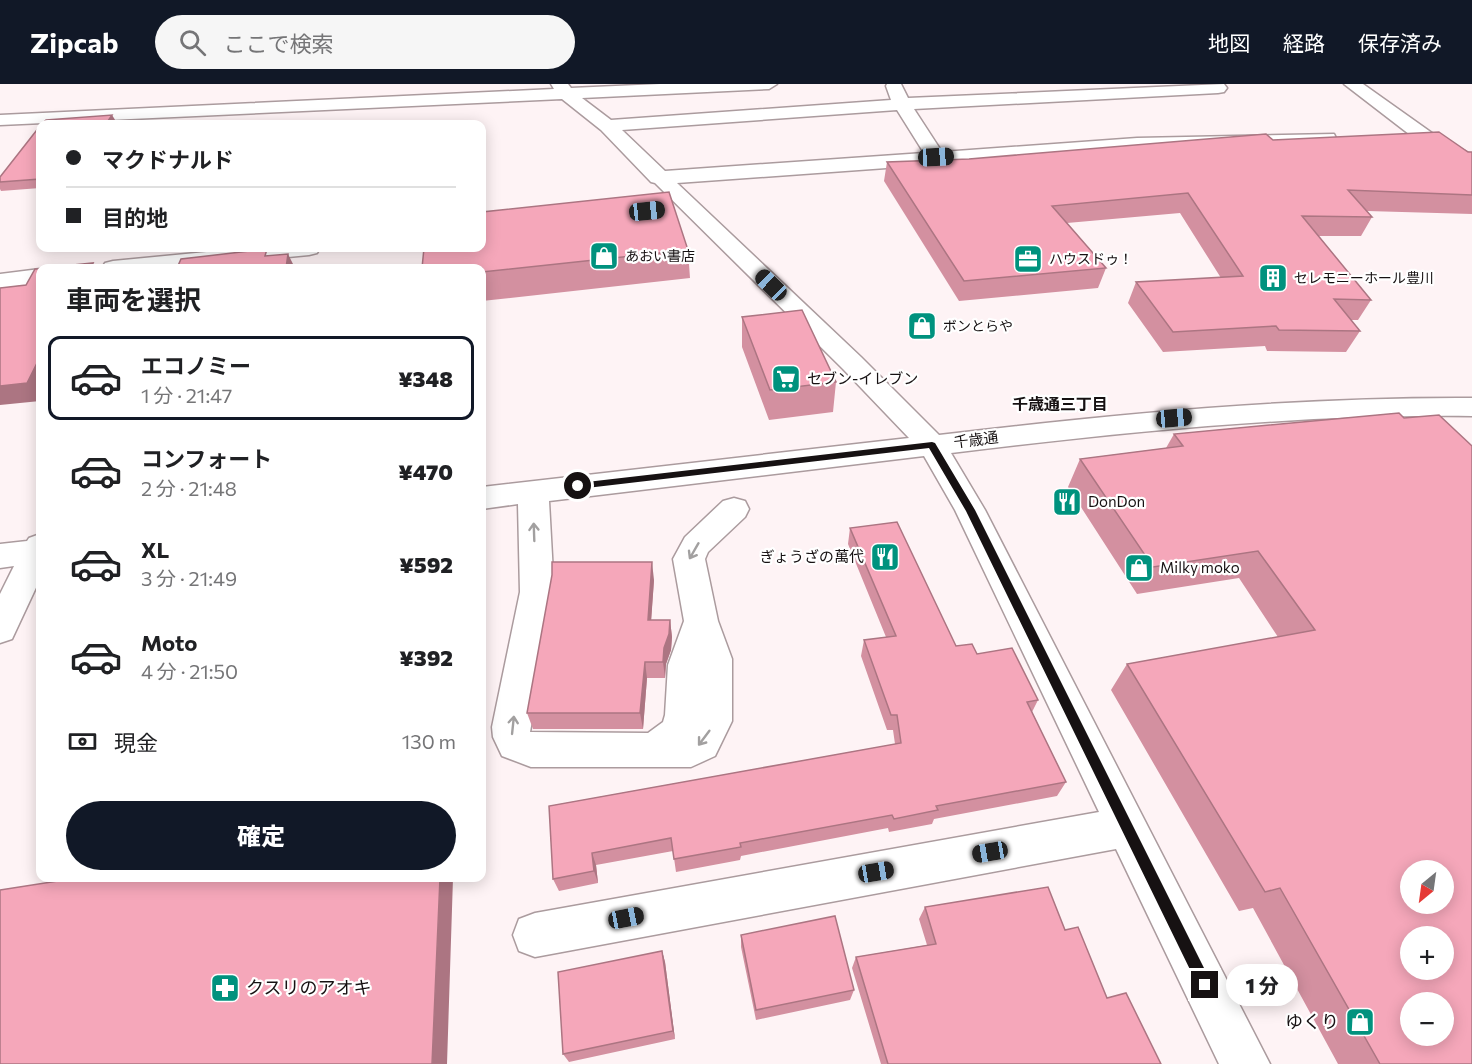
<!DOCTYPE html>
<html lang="ja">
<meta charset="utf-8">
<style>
:root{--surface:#fff;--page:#f6f6f6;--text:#202124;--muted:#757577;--line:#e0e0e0;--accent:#111827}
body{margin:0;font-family:Commissioner,"Noto Sans JP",sans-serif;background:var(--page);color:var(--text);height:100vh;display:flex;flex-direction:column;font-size:22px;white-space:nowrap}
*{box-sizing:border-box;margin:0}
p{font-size:20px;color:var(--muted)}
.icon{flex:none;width:33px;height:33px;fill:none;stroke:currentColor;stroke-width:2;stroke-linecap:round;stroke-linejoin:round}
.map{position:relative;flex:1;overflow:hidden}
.side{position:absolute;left:36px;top:180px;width:450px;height:618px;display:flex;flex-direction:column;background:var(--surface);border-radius:12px;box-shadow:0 3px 15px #0003}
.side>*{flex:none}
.top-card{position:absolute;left:36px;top:36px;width:450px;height:132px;border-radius:12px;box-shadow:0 3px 15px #0003;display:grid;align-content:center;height:132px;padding:0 30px;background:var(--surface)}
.needle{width:39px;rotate:209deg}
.fabs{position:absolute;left:1400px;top:776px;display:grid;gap:12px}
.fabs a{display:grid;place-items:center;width:54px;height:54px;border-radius:50%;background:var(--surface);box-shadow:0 3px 15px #0003;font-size:30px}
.end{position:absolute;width:27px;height:27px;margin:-14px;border:8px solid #161112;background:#fff;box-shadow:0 0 0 3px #fff}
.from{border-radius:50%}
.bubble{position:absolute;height:42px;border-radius:21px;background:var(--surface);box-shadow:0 3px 15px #0003;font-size:20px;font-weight:800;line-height:42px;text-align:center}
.car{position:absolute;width:18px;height:36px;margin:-18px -9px;border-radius:8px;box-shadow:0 0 4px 2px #0007;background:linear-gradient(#222 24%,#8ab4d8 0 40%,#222 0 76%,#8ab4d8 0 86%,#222 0)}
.top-card b{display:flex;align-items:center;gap:21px;height:57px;font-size:22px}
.top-card b+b{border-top:2px solid var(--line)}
.top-card i{width:15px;height:15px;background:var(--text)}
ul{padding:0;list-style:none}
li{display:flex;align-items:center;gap:18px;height:84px;margin:0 12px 9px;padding:0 18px;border:3px solid transparent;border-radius:12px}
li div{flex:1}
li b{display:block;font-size:22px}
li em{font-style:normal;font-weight:800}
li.on{border-color:var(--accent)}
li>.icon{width:54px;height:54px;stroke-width:1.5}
h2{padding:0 30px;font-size:27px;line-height:72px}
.pay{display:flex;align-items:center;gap:15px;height:66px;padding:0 30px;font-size:22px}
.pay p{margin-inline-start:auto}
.cta{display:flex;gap:12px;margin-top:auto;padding:12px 30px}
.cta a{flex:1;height:69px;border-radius:36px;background:var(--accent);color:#fff;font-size:24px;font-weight:800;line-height:69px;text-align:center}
header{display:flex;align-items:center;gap:36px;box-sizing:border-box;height:84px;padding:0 30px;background:var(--accent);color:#fff}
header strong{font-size:28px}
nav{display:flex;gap:33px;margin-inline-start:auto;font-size:21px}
.search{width:420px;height:54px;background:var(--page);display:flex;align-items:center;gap:15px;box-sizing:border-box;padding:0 21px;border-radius:33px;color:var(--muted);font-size:22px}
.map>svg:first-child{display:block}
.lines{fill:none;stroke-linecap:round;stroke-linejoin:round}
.minor-casing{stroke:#ab9b9e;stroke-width:3}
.minor{fill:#fff;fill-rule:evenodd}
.wall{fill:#d390a0}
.shaded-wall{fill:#ac7582}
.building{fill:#f5a7ba;stroke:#ac7582;stroke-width:1.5;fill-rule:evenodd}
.oneway{stroke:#a2a0a0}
.route{fill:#161112}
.labels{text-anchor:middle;stroke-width:4.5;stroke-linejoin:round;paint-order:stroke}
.far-poi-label{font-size:14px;fill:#161112;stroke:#fff;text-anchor:start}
.poi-label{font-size:15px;fill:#161112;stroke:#fff;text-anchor:start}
.street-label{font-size:15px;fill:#161112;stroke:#fff}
.neighbourhood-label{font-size:16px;font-weight:bold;fill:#161112;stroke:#fff}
.near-poi-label{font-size:18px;fill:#161112;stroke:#fff;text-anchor:start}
</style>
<header>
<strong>Zipcab</strong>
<div class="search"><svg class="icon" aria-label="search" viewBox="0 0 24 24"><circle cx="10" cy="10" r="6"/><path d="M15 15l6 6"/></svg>ここで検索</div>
<nav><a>地図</a><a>経路</a><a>保存済み</a></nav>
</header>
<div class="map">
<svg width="1472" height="980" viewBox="0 0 1472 980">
<rect width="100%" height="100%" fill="#fef3f5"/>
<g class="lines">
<g class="minor-casing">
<path id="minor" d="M551,0h17l3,4 89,-4h117l-8,5 -187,9 29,22 280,-20 -5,-14 1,-2h14l7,14 316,-14 3,4 -3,4 -6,1 -304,16 28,43 195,-14 197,-4 2,4 -2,4 -7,2 -190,6 -460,33 184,174 78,78c177,-21 354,-38 533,-37v18c-175,-2 -348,16 -521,37l34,57 285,554h-51l-103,-215 -581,108 -16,-6 -6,-16 6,-16 16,-6 564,-101 -144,-302 -31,-54 -375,45 5,91 -24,140 118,1 15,-11 2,-7 3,-50 16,-44 -11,-62 12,-22 38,-36 11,-3 11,3 4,8 -4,8 -37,35 -3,7 13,62 14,38v62l-17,35 -24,11h-160l-29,-11 -9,-19 -1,-10 28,-135 -2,-88 -36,5v-22l427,-49 -66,-69 -188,-186 -4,-1 -50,-52 -39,-31 -562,26v-10l554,-26zM897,26l27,43 -259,18 -43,-41z
M1344,0h19l69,49 40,22v14l-54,-28z
M248,164h72l-3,5 -8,2 -134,13h-73l3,-5 8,-2z
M40,185v14l-40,5v-14z
M40,450v45l-28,60 -12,4v-49l14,-28 -14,2v-24l27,-3 2,-3z"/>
</g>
<use href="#minor" class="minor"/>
</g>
<path class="wall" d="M40,42v62l-39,3 -1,-2v-12z
M1273,56l199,12v62l-105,-3 5,6 -11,19h-43l53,64 -13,20h-7l9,11 -14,21 -79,-1 -2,-5 -102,6 -35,-49 8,-21 85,-4 -41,-65 -113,10 39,45 -8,20 -139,13 -75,-120 3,-19 82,-3z
M688,166l2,28 -208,23v-33z
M742,233l94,65 -3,30 -64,8 -27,-73z
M1399,329l73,651h-134l-85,-156 -14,3 -128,-221 16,-26 151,-27 -39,-59 -102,16 -69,-107 12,-28 86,-11 8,-14z
M850,444l106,118 21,8 61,46 -6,12 34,70 -9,14 -123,23 -2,5 -43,8 -1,-4 -147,28 -1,4 -64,12 -3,-21 -77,14 2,18 -39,8 -6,-12 -4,-73 346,-62 -2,-14h-6l-26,-74 3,-16 22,-3 -38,-93z
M654,496l-3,40h19l2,17 -1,13 -5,14 -1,14h-18l-4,51h-110l-6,-16z
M925,823l140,23 42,68 54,66h-280l-29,-96 4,-11 71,-12 -8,-26z
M741,851l113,55 -4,10 -94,20 -15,-73z
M662,867l3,11 10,77 -106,23 -6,-8z"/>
<path class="shaded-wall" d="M112,31l5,8 -1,1h-10z
M288,170l7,14h-9z
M93,179l3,5h-6z
M40,273v44l-40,4v-19z
M652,478l2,18 -4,57 -2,-17z
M670,536l2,17 -1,13 -5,14 -1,14 -2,-16 1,-14z
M645,578l2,16 -4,51 -3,-16z
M592,769l4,12 2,18 -4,-12z
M440,794h13l-6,186h-15z
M662,867l3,11 10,77 -2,-8z"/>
<path class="building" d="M112,31l-6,9h-64l4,-4z
M40,42v53l-40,3v-5z
M1439,48l29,20h4v43l-124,-5 24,27 -70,-1 69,84 -37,-1 26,32 -81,-1 -3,-4 -103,6 -37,-50 107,-6 -55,-83 -136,13 54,62 -142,13 -77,-119 82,-3 297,-25 7,6z
M669,108l19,58 -206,22v-4h-60l2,-20h58v-36z
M267,165l-2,7 23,-2 -2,14h-109l4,-9z
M93,179l-3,5h-46z
M35,185h5v88l-13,26 -27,3v-98l26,-3z
M802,226l34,72 -66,8 -28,-73z
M1399,329l5,5 35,-3 33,31v618h-92l-100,-176 -15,4 -138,-228 188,-34 -57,-79 -105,16 -73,-108 103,-13 -9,-12zM1410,786h33v33h-33zM1410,852h33v33h-33zM1410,918h33v33h-33z
M897,438l59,124 16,-2 5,10 35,-6 26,52 -11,2 39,80 -130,24 2,4 -44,9 -2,-4 -152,28 1,4 -67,12 -3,-21 -79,15 2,18 -41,8 -4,-73 352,-63 -4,-28h-6l-27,-75 32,-4 -46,-108z
M552,478h100l-4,58h22l-1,14 -5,14 -1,14h-18l-5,51h-113l25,-138z
M77,794h363l-8,186h-432v-174z
M1048,803l17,43 13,-3 29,71 19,-5 35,71h-273l-32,-107 80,-13 -11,-37z
M835,832l19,74 -98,20 -15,-75z
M662,867l11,80 -110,23 -5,-82z"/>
<defs><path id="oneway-shaft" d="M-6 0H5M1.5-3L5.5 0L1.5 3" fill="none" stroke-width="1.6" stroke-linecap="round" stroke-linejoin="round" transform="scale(1.5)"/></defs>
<g class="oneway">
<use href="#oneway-shaft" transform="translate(534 448) rotate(-92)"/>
<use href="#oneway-shaft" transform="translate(694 467) rotate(120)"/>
<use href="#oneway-shaft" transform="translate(513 641) rotate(-84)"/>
<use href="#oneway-shaft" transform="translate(704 654) rotate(127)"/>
</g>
<path class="route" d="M932,358l3,1 40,67 235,470 2,5 -2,5 -5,2 -5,-2 -234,-479 -37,-63 -351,41 -4,-3 4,-3z"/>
<defs>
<g id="shop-square" transform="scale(1.5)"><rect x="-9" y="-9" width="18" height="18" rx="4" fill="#00927e" stroke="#fff"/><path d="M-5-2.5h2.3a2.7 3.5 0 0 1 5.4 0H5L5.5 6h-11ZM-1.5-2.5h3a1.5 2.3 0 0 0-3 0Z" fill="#fff"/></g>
<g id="office-square" transform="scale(1.5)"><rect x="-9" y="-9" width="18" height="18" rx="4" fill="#00927e" stroke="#fff"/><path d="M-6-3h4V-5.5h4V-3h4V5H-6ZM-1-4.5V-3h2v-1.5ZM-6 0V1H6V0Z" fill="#fff"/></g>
<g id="building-square" transform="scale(1.5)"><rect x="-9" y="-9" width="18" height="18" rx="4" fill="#00927e" stroke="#fff"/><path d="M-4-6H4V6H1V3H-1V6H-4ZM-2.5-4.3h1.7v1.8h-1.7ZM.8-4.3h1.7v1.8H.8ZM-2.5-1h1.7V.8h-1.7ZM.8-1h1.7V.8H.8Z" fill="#fff"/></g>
<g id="supermarket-square" transform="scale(1.5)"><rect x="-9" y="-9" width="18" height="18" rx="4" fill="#00927e" stroke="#fff"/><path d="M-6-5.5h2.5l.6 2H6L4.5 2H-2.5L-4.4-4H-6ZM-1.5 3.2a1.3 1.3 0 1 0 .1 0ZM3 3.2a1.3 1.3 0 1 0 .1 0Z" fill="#fff"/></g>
<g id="restaurant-square" transform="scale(1.5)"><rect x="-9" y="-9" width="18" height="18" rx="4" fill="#00927e" stroke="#fff"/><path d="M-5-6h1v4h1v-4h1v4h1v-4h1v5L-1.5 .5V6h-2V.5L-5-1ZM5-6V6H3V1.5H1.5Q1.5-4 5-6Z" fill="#fff"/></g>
<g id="pharmacy-square" transform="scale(1.5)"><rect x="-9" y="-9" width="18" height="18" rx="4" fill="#00927e" stroke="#fff"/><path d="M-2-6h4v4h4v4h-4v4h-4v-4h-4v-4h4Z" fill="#fff"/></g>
</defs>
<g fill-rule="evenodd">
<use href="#shop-square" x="604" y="172"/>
<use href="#office-square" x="1028" y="175"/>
<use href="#building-square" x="1273" y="194"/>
<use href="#shop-square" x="922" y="242"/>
<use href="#supermarket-square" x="786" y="295"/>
<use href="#restaurant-square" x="1067" y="418"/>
<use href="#restaurant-square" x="885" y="473"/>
<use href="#shop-square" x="1139" y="484"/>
<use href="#pharmacy-square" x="225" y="904"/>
<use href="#shop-square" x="1360" y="938"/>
</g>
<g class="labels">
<g class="far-poi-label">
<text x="625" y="177">あおい書店</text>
<text x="1049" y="180">ハウスドゥ！</text>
<text x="1294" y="199">セレモニーホール豊川</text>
<text x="943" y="247">ボンとらや</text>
</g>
<g class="poi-label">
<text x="807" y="300">セブン-イレブン</text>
<text x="1088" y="423">DonDon</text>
<text x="864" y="478" text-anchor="end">ぎょうざの萬代</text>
<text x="1160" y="489">Milky moko</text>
</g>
<g class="street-label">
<text transform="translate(976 356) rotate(-7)" y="5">千歳通</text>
</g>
<g class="neighbourhood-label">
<text x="1060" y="326">千歳通三丁目</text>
</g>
<g class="near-poi-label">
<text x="246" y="910">クスリのアオキ</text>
<text x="1339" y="944" text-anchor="end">ゆくり</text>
</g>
</g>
</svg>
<div class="fabs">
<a><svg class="needle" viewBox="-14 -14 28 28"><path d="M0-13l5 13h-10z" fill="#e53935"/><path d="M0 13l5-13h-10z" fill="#757577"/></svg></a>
<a>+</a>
<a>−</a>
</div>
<i class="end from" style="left:578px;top:402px"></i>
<i class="end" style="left:1205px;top:901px"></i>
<div class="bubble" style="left:1226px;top:880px;width:72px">1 分</div>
<i class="car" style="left:936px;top:73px;rotate:87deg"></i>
<i class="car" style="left:647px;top:127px;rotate:84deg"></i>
<i class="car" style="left:771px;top:201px;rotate:314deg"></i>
<i class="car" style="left:1174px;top:334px;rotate:85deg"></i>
<i class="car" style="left:990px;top:768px;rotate:260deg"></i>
<i class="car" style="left:876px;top:788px;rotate:80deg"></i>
<i class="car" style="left:626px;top:834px;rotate:79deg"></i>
<div class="top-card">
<b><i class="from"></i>マクドナルド</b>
<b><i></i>目的地</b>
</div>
<section class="side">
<h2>車両を選択</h2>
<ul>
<li class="on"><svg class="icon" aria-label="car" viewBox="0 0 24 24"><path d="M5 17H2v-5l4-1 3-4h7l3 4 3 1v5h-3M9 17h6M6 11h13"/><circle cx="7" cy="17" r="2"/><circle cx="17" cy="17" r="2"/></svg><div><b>エコノミー</b><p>1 分 · 21:47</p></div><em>¥348</em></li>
<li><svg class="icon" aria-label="car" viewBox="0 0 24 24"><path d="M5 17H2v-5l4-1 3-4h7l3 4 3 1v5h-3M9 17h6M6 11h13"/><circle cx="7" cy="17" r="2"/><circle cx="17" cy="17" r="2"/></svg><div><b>コンフォート</b><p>2 分 · 21:48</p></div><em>¥470</em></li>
<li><svg class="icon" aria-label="car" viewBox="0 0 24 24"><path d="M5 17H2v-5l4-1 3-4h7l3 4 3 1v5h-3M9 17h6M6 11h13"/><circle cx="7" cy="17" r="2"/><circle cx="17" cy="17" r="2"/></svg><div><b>XL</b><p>3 分 · 21:49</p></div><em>¥592</em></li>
<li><svg class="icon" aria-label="car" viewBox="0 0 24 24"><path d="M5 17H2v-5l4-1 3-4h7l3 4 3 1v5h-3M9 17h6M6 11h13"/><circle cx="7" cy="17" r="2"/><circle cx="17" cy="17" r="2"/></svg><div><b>Moto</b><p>4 分 · 21:50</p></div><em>¥392</em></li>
</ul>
<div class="pay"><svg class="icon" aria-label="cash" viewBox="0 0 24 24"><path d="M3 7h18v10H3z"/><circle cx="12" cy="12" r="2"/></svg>現金<p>130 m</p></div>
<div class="cta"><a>確定</a></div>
</section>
</div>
